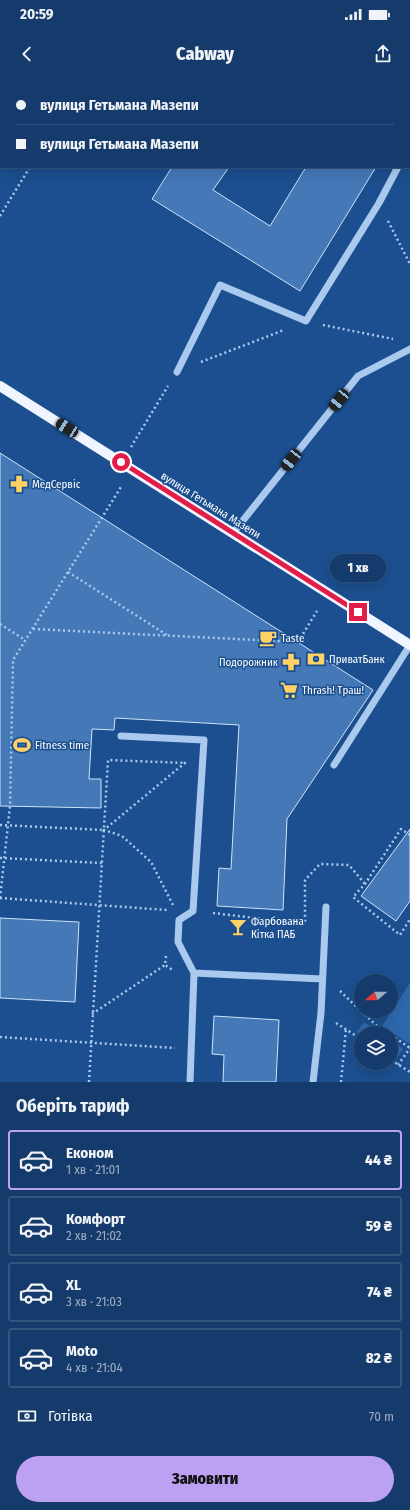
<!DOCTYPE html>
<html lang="uk">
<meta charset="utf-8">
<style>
:root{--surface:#143b6b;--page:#1d4271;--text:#f1f3f6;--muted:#9dadc1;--line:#33557e;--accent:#bca0f2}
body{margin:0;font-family:"Fira Sans Condensed",sans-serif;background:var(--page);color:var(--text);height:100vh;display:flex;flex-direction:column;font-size:15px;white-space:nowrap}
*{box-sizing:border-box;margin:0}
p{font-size:13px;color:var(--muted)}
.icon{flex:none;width:22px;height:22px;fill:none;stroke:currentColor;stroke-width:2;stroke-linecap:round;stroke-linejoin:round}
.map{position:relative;height:1002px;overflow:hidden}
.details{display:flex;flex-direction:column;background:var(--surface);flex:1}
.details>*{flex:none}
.top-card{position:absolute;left:0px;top:0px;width:410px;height:88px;box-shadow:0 4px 16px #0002,0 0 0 1px var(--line);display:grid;align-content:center;height:88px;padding:0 16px;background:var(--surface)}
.needle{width:26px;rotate:250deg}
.fabs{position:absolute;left:354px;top:894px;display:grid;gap:8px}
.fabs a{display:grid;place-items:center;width:44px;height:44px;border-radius:50%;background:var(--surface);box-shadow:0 4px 16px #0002,0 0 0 1px var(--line);font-size:20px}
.end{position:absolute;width:18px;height:18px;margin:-9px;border:5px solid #e11d48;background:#fff;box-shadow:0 0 0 2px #fff}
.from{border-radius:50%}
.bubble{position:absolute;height:28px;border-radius:14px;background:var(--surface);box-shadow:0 4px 16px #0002,0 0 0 1px var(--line);font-size:13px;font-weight:800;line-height:28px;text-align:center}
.car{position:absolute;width:12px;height:24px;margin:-12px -6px;border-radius:5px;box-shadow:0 0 3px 1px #0007;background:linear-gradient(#222 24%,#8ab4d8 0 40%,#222 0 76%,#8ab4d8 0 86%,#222 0)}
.top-card b{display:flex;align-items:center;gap:14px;height:38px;font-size:15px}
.top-card b+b{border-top:1px solid var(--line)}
.top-card i{width:10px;height:10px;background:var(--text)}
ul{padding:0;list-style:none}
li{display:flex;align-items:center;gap:12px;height:60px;margin:0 8px 6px;padding:0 8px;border:2px solid var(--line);border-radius:4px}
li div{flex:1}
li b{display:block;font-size:15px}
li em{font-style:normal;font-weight:800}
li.selected{border-color:var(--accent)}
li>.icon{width:36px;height:36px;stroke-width:1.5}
h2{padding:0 16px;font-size:18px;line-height:48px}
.pay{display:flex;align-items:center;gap:10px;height:44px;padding:0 16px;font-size:15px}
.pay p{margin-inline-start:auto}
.primary-button{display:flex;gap:8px;margin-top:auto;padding:8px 16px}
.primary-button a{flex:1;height:46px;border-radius:24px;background:var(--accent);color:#111;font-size:16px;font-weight:800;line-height:46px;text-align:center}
.status{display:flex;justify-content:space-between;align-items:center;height:28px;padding:0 20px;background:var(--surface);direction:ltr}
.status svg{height:11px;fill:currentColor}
header{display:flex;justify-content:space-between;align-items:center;height:52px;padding:0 16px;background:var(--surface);font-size:18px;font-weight:800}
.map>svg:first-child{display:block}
.green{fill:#2e69ad}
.building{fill:#4478b7;stroke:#cfe3fa}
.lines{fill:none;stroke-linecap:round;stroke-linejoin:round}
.path{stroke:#a9c9ee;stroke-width:2.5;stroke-dasharray:2 3;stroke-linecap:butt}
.minor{stroke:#a9c9ee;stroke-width:7}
.major{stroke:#f0f6ff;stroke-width:10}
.route{stroke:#e11d48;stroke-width:5}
.labels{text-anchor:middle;stroke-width:3;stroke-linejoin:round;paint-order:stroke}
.poi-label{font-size:11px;fill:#fff;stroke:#1b4f8f;text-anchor:start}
.street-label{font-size:11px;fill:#fff;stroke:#1b4f8f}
</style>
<div class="status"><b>20:59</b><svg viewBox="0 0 49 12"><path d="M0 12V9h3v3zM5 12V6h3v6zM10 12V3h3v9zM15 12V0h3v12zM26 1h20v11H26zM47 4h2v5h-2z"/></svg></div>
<header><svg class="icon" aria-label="back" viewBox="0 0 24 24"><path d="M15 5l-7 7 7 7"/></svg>Cabway<svg class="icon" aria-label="share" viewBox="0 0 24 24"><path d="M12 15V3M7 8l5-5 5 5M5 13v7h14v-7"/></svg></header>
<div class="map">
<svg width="410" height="1002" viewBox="0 0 410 1002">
<rect width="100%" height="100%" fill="#1b4f8f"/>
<path class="green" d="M410,903v61l-28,-18z
M364,942l16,11 -19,1 -4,-2z
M391,960l12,9 -6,9 -6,-3z"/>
<path class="building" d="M172,87h57l-16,23 57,36 36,-59h70l-76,124 -148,-92z
M0,373l373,237 -86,129 -4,91 -66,-4 2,-38 12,1 8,-144 -124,-7 -1,12 -22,-1 -3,50h12v29l-101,-2z
M410,749v72l-14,20 -35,-25z
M0,838l79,4 -4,80 -75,-4z
M214,936l65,4 -3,62h-53l1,-27 -12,-1z"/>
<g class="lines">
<path class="path" d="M0,136l30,-49
M388,141l22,43
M323,245l70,14
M201,282l83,-32
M131,367l37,-61
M68,492l99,63
M0,544l25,16
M33,549l265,13 19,-31
M0,745l104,5
M410,755l-9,-6 -36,55 -12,13 47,38 10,-16
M0,778l102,5
M0,818l10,-92 3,-146 108,-173
M0,818l167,12
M173,825l-22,-43 -29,-26 -18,-6 82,-68
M213,833l92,11v-44l15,-16 29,1 16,19
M166,876l-1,9 9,6
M340,911l21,20
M361,931l16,15 11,7
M92,934l73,-49
M336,943l25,16
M391,955l19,13
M0,957l175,11
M391,980l19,12
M398,985l12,-17
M89,1002l19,-322 78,3
M341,1002l5,-53"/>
<path class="minor" d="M409,65l1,-2
M177,292l43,-87 86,36 73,-118 19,-36
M233,453l125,-157 52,-27
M121,656l83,4 -11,171 -14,9 -1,22 16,31
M334,685l76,-120
M190,1002l4,-109 128,6
M313,1002l8,-69 5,-106"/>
<path class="major" d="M0,306l410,259"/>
</g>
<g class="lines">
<path class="route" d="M121,382l237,150"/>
</g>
<defs>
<g id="pharmacy-bare" transform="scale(1.38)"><path d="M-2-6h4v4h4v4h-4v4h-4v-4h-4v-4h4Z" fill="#ffd166" stroke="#1b4f8f" stroke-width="2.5" paint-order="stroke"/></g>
<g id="cafe-bare" transform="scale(1.38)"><path d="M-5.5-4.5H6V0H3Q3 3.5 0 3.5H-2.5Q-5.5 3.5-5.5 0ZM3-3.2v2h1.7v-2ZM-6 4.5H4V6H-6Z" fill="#ffd166" stroke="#1b4f8f" stroke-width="2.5" paint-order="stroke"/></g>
<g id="bank-bare" transform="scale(1.38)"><path d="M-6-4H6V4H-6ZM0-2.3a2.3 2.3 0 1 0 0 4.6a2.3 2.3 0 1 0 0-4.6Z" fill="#ffd166" stroke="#1b4f8f" stroke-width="2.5" paint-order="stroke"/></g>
<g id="supermarket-bare" transform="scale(1.38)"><path d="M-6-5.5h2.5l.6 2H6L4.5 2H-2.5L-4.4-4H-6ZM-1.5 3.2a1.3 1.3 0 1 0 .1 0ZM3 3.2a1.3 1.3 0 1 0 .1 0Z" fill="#ffd166" stroke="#1b4f8f" stroke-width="2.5" paint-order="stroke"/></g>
<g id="stadium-bare" transform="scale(1.38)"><path d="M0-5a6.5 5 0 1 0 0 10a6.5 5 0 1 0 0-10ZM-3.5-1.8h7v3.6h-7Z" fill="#ffd166" stroke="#1b4f8f" stroke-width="2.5" paint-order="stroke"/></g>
<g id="bar-bare" transform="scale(1.38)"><path d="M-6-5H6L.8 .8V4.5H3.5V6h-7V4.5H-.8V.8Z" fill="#ffd166" stroke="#1b4f8f" stroke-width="2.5" paint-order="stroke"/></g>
</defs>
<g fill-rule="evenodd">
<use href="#pharmacy-bare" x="19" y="404"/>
<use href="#cafe-bare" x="268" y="558"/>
<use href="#bank-bare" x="316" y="579"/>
<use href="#pharmacy-bare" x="291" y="582"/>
<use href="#supermarket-bare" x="289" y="610"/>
<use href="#stadium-bare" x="22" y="665"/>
<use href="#bar-bare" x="238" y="847"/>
</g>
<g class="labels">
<g class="poi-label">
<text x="32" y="408">МедСервіс</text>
<text x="281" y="562">Taste</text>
<text x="329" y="583">ПриватБанк</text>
<text x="278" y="586" text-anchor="end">Подорожник</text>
<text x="302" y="614">Thrash! Траш!</text>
<text x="35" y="669">Fitness time</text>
<text x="251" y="845">Фарбована<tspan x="251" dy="13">Кітка ПАБ</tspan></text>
</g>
<g class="street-label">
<text transform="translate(211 425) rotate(32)" y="4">вулиця Гетьмана Мазепи</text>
</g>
</g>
</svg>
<div class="fabs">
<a><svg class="needle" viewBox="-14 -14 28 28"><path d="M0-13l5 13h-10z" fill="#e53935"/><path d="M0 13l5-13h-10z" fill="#9dadc1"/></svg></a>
<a><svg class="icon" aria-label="layers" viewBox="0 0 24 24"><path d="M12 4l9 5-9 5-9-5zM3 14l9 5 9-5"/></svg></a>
</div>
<i class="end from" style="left:121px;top:382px"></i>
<i class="end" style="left:358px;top:532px"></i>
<div class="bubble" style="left:330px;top:474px;width:56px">1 хв</div>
<i class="car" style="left:339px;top:320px;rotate:219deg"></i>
<i class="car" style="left:67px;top:348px;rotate:302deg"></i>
<i class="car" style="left:291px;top:380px;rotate:218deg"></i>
<div class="top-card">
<b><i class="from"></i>вулиця Гетьмана Мазепи</b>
<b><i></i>вулиця Гетьмана Мазепи</b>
</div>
</div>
<section class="details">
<h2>Оберіть тариф</h2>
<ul>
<li class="selected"><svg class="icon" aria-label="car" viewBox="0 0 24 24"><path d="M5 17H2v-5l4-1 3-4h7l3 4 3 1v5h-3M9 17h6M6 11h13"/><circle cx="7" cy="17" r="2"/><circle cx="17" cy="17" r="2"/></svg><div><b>Економ</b><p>1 хв · 21:01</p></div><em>44 ₴</em></li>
<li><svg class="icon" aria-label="car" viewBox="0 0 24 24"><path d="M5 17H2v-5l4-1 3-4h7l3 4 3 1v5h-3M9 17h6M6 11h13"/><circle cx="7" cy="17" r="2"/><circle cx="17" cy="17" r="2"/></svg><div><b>Комфорт</b><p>2 хв · 21:02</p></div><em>59 ₴</em></li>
<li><svg class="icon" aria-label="car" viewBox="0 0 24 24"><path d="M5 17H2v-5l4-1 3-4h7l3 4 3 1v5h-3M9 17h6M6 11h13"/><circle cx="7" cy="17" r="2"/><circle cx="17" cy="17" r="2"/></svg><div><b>XL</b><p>3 хв · 21:03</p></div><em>74 ₴</em></li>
<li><svg class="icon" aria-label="car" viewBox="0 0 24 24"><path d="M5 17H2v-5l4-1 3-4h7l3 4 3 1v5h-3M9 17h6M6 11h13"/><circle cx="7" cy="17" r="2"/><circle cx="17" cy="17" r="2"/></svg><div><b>Moto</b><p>4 хв · 21:04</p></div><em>82 ₴</em></li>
</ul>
<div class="pay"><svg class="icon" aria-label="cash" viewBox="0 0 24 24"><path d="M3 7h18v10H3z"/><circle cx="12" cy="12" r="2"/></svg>Готівка<p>70 m</p></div>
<div class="primary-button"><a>Замовити</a></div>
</section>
